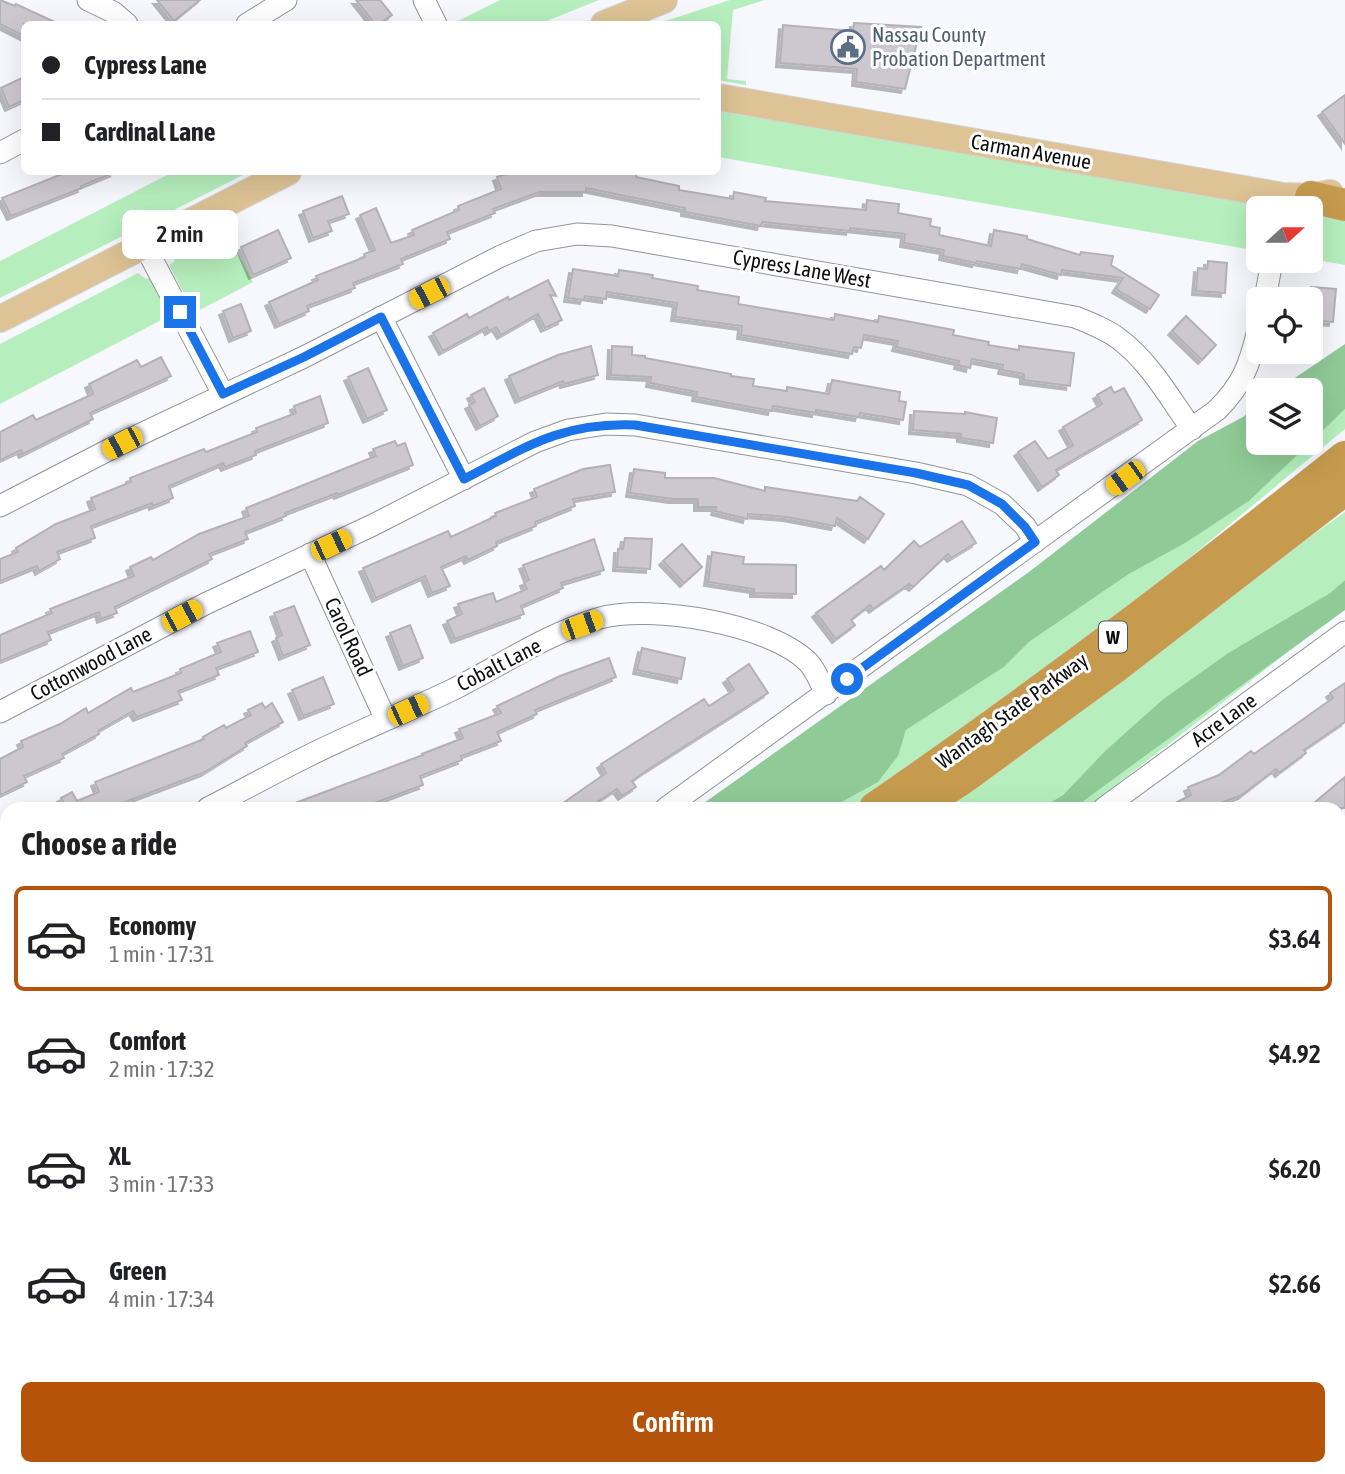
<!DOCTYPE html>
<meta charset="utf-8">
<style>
:root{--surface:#fff;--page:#f6f6f6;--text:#202124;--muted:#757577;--line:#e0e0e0;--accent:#b45309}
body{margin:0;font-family:"Asap Condensed",sans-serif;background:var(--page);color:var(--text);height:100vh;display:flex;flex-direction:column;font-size:26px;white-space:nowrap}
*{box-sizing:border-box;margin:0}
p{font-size:23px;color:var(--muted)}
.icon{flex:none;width:38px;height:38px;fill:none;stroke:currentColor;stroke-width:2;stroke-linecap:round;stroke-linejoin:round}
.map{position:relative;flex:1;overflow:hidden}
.panel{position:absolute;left:0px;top:802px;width:1346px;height:674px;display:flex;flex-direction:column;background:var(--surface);border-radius:21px 21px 0 0;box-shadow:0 7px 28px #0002}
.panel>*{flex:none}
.top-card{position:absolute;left:21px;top:21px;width:700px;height:154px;border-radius:10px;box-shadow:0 7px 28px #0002;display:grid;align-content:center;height:154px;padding:0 21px;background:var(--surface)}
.needle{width:46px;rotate:69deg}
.controls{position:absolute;left:1246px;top:196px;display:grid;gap:14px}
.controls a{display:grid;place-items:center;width:77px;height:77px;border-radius:10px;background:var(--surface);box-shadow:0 7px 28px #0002;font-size:35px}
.end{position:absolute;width:32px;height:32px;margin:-16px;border:9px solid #1a73e8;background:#fff;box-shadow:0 0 0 4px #fff}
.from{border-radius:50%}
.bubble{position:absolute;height:49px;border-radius:10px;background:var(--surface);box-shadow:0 7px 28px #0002;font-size:23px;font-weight:600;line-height:49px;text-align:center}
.car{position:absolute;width:21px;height:42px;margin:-21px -10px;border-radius:9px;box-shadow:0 0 5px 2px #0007;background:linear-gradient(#f5c518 24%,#345 0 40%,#f5c518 0 76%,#345 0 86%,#f5c518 0)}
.top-card b{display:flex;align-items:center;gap:24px;height:66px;font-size:26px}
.top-card b+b{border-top:2px solid var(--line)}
.top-card i{width:18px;height:18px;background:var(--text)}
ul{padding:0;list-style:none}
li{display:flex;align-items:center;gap:21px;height:105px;margin:0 14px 10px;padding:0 7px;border:4px solid transparent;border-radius:10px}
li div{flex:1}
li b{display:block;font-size:26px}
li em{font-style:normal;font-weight:600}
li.active{border-color:var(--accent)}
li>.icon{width:63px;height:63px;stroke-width:1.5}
h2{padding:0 21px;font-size:32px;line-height:84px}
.action{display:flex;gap:14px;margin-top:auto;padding:14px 21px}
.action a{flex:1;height:80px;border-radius:10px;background:var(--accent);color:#fff;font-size:28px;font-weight:600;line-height:80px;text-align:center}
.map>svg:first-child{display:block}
.green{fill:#b6efbd}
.forest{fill:#90cb97}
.building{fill:#cdc8cf;stroke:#b4b0b6;stroke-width:2;filter:url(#shadow)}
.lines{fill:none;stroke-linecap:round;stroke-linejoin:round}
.minor-casing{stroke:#92949b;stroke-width:23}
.major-casing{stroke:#d3d3d4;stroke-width:28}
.highway-casing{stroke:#d3d3d4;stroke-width:33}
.minor{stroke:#fff;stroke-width:21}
.major{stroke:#ddc395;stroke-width:26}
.highway{stroke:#c69b4e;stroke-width:32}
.route{stroke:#1a73e8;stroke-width:9}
.labels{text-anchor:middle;stroke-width:6;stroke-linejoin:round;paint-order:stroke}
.shield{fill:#fff;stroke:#555657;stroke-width:2}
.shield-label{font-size:19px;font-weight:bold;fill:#0c0d0f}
.service-label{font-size:21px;fill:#4e5e75;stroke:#fff;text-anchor:start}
.street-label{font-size:21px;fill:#0c0d0f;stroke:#fff}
</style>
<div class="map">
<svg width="1345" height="1474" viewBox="0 0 1345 1474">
<defs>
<filter id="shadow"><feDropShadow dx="-4" dy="4" stdDeviation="0" flood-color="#0004"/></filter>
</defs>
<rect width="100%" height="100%" fill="#f6f8fe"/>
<path class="green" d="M500,0h99l-60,24h-87z
M730,0h35l-32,10 -6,69 19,2v4l-28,-5v-56h-62z
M718,111l545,92v5h-5v43l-540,-94z
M173,172h76l-249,126v-37z
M1311,210l34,7v48l-34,-6z
M224,228l29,54 -59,31 -25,-48 6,-4 -3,-6z
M138,273l8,6 5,-2 20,38 -171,89v-60z
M1345,409v20l-215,178 -214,161 -60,40h-25c43,-24 60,-28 75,-78l98,-63 25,-25 100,-68 58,-32 62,-41z
M1345,512v68l-15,13 -102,60 -66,47 -57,51 -42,44 -22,13h-107l287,-208z
M1297,645l-211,163h-12z
M1081,1468h130l3,6h-129z"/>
<path class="forest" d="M1345,344v65l-34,33v-52h-34z
M1258,404v39h52l-61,58 -62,41 -58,32 -100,68 -25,25 -98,63 -8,26 -20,26 -47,26h-134l332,-236 169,-131 45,-24z
M1345,580v30l-271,198h-33l22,-13 42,-44 57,-51 66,-47 102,-60z
M7,1278v57l-7,2v-54z
M7,1456v12h95l-9,6h-93v-14z"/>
<path class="building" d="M0,0l15,6 1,-2 43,20h-35v12l-24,-12z
M157,0h43l-26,21z
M356,0h24l12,15 -13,9h-4z
M854,23l67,4 -16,62 -49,-7 1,-13 -77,-6 3,-38 70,6z
M24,77v23l-15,7 -8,-19z
M1345,95v49l-23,-32z
M67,172h48l-34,14 1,2 -71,28 -9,-18z
M512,172h125l-1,5 43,9v4l54,9 1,-7 32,6 -1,3 101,9 1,-10 32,4 -1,9 33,6 -1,7 10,2 -1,7 52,11 3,-16 33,6v3l53,16 1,-3 32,4 -2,9 48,30 -9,14 -34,-20 7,-11 -61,-8 -1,5 -39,-11 -1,5 -44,-8 -1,2 -33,-7 1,-6 -40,-7 1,-9 -55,-6v3l-88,-9 -1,4 -76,-14v-4l-99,-20v4h-47l-46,17 2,4 -48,19 3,7 -49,20 2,5 -50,19 2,5 -48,18 2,5 -30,13 -10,-22 49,-22 -2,-4 49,-19 -1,-3 11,-4 -15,-35 16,-7 15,35 23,-8 -2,-5 47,-20 -1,-4 43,-17 -4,-12z
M342,196l7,18 -21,7 4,10 -19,7 -10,-27z
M278,230l13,28 -38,17 -12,-28z
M1208,261l19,2 -2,30 -29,-2 2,-23 9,1z
M573,269l45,7 1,-6 34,5 -1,3 46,8 -1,4 42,7 -1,7 96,16 1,-6 43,8 1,-6 75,14 -1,5 36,7 -1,3 31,5v-4l55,7 -4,33 -46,-6v-6l-22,-4 1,-5 -31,-6 -2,9 -12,-3 1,-4 -63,-14 2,-6 -34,-6 -3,13 -7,-1 -2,7 -111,-19 1,-9 -67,-9 2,-14 -70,-11 -1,7 -21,-3 -1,4 -16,-2z
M548,280l8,16 -6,-1 12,25 -17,8 -7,-14 -37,21 -5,-8 -7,4 -2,-4 -44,24 -10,-18 34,-19 2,4 39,-21 1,3z
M1311,287l25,2 -3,33 -22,-2z
M241,304l10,27 -18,7 -10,-27z
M1186,316l30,29 -14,15 -30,-29z
M591,346l7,29 -34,9 -1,-3 -44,18 -10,-23 49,-21z
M612,346l20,1v8l13,1v2l86,16v2l23,3 -1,7 34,5v-4l42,7 3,-14 68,12 -1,9 7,1 -3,18 -43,-7 -1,4 -43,-7v3l-43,-7 -1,5 -76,-14 1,-5 -47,-9 1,-6 -40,-2z
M161,357l10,19 -81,37 3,6 -70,35 -2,-4 -21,10v-28l33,-17 3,5 57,-26 -4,-10 48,-24 4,7z
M368,368l19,42 -20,9 -19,-42z
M1111,387l3,6 10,-5 18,32 -86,50 3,5 -17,12 -24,-35 17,-11 13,18 25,-14 -10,-18 39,-23 -5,-9z
M484,388l14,28 -18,10 -11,-21 6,-3 -4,-7z
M320,396l8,27 -73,28 1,4 -31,12 -2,-4 -54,23 4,12 -20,8 -1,-3 -61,23 4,12 -38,14 3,7 -21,12 -2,-5 -37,15v-22l18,-7 -2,-4 40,-24 39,-15 -4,-11 40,-16 -1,-4 74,-29 2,3 51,-20 -1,-4 40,-15 -2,-7z
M914,411l51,3v-2l32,6 -4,25 -32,-5v-4l-48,-4z
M395,441l2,5 8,-3 8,22 -75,30 -1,-2 -52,20 1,3 -41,16 3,7 -39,15 3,5 -97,48 2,6 -16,6 -2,-7 -51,20 3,8 -51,21v-26l52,-22 -2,-4 84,-33 -4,-9 21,-10 2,3 46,-26 50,-18 -3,-8 130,-52 -3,-7z
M610,465l5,27 -42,7 2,7 -40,16 1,4 -40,16 1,4 -29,14 -2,-4 -25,11 9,19 -18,7 -7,-17 -49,22 -13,-30 85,-37 3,6 45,-21 -1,-3 42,-16 -3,-8 49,-20z
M634,469l31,4v5h49l51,13v-4l92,14 3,-4 24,17 -16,25 -31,-21 -2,8 -48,-9 -39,-3 -1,5 -32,-8 1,-4h-18v-8h-26l-42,-6z
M962,521l14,22 -25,15 -3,-4 -35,33 -4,-3 -36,25 -3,-4 -19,15 4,5 -19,14 -20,-26 65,-47 3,4 30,-29 6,6z
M625,538l27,1 -2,30 -33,-2 1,-18h5z
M594,539l10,31 -43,13 2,5 -42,18 3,8 -69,25 -8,-18 15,-7 -4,-10 35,-11 3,9 31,-13 -3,-7 5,-2 -6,-15z
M682,544l20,23 -18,16 -21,-22z
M712,552l32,5 -1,7 53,1v29l-42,-1v-4l-46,-7z
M294,606l16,39 -27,11 -7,-18 6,-3 -8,-22z
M410,625l13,33 -20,8 -13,-33z
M250,631l8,21 -42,16 3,7 -41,16 4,9 -45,17 -4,-6 -35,20 1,3 -37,20 2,4 -40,18 3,6 -27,13v-36l23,-12 -2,-6 39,-17 26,-16 2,5 43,-25 2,4 48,-19 -1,-4 41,-17 -4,-9z
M642,648l43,10 -4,21 -44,-9z
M609,658l7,19 -81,33 2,4 -40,18 4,9 -40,15 1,4 -42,16 3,9 -62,23h-79l141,-53 -1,-1 41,-16 -4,-9 42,-16 -4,-7 63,-30z
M749,664l19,29 -122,78 -14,10 4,6 -14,9 -5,-7 -29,19h-32l50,-35 -5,-9 103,-65 5,7 25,-16 -7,-11z
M323,677l11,27 -31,12 -11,-26z
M1345,683v39l-41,28 2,3 -27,20 -3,-4 -34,26 -35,13h-41l25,-13 -3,-8 31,-12 32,-24 3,3 79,-56 -3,-5z
M262,703l3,5 7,-5 11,19 -38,21 2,3 -42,26 -96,36h-50l6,-3 -4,-7 11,-6 5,9 22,-9 -4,-10 109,-43 -1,-2 21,-12 2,3 25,-13 -3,-5z
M1345,777v31h-37z"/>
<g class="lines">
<g class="minor-casing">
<path id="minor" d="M88,0l25,12 14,12
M424,0l12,24
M247,24l39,-24
M0,153l24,-13
M145,246l78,148
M1265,299l7,-38
M381,317l83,162
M0,506l122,-63 182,-86 197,-101 35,-15 41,-7 35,2 463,81c15,6 31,12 44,22 31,23 51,60 73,90
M310,554l76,166
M0,712l205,-108 168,-79 162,-83 33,-12 38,-6 29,1 281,48 52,12 34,19 23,22 10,16
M208,808c31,-16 62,-33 94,-49 49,-25 100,-45 150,-69 48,-24 96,-57 148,-72 51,-14 170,6 208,44 8,8 13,22 18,32
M666,808l551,-398c26,-26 33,-46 41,-80
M1104,808l241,-176
M1339,861l6,-4
M0,918l7,-4
M1339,1086l6,-4
M0,1141l7,1
M1339,1312l6,-5
M962,1468l3,6
M1332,1468l3,6
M204,1474v-6
M456,1474l9,-6"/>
</g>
<g class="major-casing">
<path id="major" d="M604,24l60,-24
M718,97l565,99 28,1 19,-4
M0,319l288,-147"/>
</g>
<g class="highway-casing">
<path id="highway" d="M1311,197l34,8
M875,808c161,-111 317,-229 470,-351
M917,808l46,-30 152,-111 230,-178
M0,1394l7,-5
M0,1423l7,-5"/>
</g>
<use href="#minor" class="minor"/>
<use href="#major" class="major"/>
<use href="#highway" class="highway"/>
</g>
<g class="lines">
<path class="route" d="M180,312l43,82 81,-37 77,-40 83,162c62,-32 98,-57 171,-54l281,48 52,12 34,19 23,23 10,15 -188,137"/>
</g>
<defs>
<g id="civic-ring" transform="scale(1.75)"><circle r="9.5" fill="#fff" stroke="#5c6f8a" stroke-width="1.5"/><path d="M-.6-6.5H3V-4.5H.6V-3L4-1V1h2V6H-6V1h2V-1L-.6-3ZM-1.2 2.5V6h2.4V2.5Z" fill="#5c6f8a"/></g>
</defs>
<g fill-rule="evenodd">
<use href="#civic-ring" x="848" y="47"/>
</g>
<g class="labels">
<rect class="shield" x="1099" y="621.5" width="28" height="31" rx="5"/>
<g class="shield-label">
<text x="1113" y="644">W</text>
</g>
<g class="service-label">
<text x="872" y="42">Nassau County<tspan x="872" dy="24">Probation Department</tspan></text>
</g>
<g class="street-label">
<text transform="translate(1031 152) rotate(10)" y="7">Carman Avenue</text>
<text transform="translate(802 269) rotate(10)" y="7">Cypress Lane West</text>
<text transform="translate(348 637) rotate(65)" y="7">Carol Road</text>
<text transform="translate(91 664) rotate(-28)" y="7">Cottonwood Lane</text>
<text transform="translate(499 665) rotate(-27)" y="7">Cobalt Lane</text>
<text transform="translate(1012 711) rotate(-36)" y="7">Wantagh State Parkway</text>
<text transform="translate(1224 720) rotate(-36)" y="7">Acre Lane</text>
</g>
</g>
</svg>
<div class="controls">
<a><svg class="needle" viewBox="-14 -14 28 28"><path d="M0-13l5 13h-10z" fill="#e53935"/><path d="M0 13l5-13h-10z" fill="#757577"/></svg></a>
<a><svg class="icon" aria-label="locate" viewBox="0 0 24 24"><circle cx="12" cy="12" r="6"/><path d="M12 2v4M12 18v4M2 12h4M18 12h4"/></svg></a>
<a><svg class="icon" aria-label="layers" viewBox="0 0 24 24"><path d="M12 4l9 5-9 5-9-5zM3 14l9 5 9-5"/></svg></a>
</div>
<i class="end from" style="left:847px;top:679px"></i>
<i class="end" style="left:180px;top:312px"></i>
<div class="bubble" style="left:122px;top:210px;width:116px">2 min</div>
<i class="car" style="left:429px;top:293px;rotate:243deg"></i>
<i class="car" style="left:122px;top:443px;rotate:242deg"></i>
<i class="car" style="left:1125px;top:478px;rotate:234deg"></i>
<i class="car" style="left:331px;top:545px;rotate:65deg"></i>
<i class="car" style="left:182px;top:616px;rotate:62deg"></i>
<i class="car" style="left:582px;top:625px;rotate:70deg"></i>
<i class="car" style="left:408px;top:710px;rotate:65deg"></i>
<div class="top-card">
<b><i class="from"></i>Cypress Lane</b>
<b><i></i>Cardinal Lane</b>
</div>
<section class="panel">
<h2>Choose a ride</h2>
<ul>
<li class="active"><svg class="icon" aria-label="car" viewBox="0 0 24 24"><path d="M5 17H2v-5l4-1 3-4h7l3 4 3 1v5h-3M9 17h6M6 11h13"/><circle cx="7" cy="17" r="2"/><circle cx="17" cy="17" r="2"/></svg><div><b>Economy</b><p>1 min · 17:31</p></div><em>$3.64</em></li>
<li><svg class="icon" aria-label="car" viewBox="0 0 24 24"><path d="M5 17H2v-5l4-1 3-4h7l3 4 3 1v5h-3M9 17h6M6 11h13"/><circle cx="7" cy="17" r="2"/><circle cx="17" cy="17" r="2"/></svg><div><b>Comfort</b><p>2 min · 17:32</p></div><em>$4.92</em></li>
<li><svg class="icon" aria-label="car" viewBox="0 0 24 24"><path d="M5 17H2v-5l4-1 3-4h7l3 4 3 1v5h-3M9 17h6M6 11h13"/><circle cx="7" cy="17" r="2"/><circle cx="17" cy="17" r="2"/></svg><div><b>XL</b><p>3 min · 17:33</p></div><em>$6.20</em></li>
<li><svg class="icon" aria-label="car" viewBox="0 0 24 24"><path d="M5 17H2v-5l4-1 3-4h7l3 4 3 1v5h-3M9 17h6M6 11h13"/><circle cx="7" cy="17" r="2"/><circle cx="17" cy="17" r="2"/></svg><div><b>Green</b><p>4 min · 17:34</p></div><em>$2.66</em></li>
</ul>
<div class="action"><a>Confirm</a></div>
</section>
</div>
